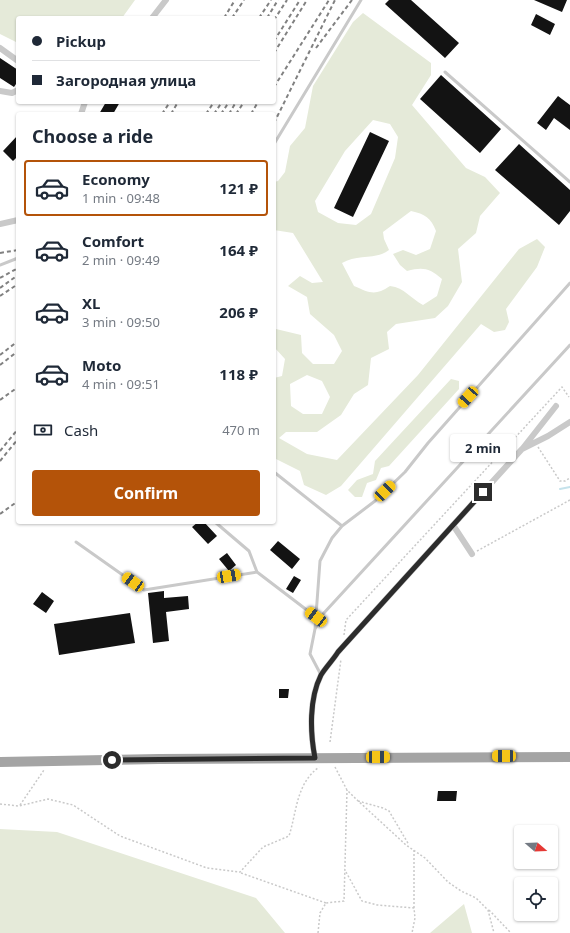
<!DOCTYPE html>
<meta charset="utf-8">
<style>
:root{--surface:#fff;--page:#f6f6f7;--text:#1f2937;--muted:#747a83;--line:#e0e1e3;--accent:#b45309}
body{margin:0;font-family:"Noto Sans",sans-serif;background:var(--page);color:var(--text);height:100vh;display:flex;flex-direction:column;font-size:15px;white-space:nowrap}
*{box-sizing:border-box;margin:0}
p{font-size:13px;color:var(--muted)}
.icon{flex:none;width:22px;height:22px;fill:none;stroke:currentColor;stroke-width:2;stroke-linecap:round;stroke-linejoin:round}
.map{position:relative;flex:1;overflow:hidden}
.details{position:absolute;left:16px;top:112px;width:260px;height:412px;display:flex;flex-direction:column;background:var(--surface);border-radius:4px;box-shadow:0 1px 3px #0004}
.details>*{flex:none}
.banner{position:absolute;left:16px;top:16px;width:260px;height:88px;border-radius:4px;box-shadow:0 1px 3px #0004;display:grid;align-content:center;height:88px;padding:0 16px;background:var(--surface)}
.needle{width:26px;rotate:109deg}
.fabs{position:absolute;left:514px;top:825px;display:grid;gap:8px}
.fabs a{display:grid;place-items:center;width:44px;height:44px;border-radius:4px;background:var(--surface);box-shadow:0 1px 3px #0004;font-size:20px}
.end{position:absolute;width:18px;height:18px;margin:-9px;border:5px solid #2c2c2c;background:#fff;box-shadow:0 0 0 2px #fff}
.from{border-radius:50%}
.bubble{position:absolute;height:28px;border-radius:4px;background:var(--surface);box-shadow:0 1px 3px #0004;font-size:13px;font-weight:700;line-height:28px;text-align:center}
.car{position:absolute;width:12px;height:24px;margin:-12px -6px;border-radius:5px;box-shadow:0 0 3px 1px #0007;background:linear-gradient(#f5c518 24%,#345 0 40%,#f5c518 0 76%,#345 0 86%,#f5c518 0)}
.banner b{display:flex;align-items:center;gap:14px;height:38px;font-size:15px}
.banner b+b{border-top:1px solid var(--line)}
.banner i{width:10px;height:10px;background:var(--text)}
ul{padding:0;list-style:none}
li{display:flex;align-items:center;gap:12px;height:56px;margin:0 8px 6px;padding:0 8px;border:2px solid transparent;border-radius:4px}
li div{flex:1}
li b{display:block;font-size:15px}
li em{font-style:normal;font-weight:700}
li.current{border-color:var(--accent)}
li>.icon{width:36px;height:36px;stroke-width:1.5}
h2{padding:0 16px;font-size:18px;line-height:48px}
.pay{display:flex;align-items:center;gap:10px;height:44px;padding:0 16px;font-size:15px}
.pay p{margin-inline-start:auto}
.cta{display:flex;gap:8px;margin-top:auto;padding:8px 16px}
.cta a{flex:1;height:46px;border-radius:4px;background:var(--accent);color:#fff;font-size:16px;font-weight:700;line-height:46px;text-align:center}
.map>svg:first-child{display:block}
.green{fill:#e5ead9;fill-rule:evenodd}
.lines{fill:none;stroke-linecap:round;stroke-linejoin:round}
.stream{stroke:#c5e2eb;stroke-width:2}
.building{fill:#131313}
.path{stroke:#c9c9c9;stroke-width:1.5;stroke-dasharray:2 2;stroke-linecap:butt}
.lane{stroke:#c9c9c9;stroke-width:3}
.street{stroke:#c9c9c9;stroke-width:6}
.primary{stroke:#a4a4a4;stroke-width:10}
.rail{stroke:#818181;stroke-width:2;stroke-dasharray:4 3;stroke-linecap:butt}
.route{stroke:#2c2c2c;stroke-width:5}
</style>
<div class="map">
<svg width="570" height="933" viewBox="0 0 570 933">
<rect width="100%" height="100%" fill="#fff"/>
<path class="green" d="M0,0h135l-13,18h-104v25l-18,-9z
M363,13l68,50v12l-19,30 54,63 19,9 15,16 -20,23 -4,17 -18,16 4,33 -14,24 -13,12 -39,6 -9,8 2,17 -18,9 -3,27 -14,9 -13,21 -24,17h-31l-7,6 28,16 30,6 81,-85 101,-126 18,-10 8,8 -8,20 -31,42 3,13 -4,8 -11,2 -13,-8 -140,162 -15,9 -22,-10 -4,-14 -26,-13v-80l8,-2 3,-17 -11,-12v-25l2,7 25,6 1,18 11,11h21l8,-13 -8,-16 -24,-21 -3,-17 -19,-11 12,-10 12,7 11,-1 -30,-49 -19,-3v-48l4,-1 7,-9 5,-26 15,-18 8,-42 40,-64zM373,120l17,4 8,13 -3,21 -24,56 -15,11 -18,-2 -20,-11 -3,-11 30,-50zM411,211c14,3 20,7 25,20l-6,18 -14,6 -13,-5 -10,4 7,11 7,6c16,-4 22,-3 35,8l-5,17 -14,9c-13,-7 -18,-17 -33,-19 -15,10 -20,7 -36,0l-12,-23c15,-9 35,-3 47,-13l-5,-11 -1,-7zM307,375l15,6 8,16 -8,17h-19l-12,-8 -1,-22z
M451,379l8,2v8l-70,77 -8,2 -5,12 -9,3 -5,14h-7l-7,-7 9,-10 16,-6 2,-13z
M0,829l57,3 199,66 29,35h-285z
M464,904l8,29h-42z"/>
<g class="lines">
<path class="stream" d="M560,489l10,-2"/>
</g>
<path class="building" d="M389,0h22l48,43 -14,15 -60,-54z
M534,0h33l-5,12z
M536,14l19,10 -5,11 -19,-10z
M0,58l18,12v11l-4,6 -14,-9z
M441,75l60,54 -21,24 -60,-54z
M558,96l12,9v25l-16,-12 -8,12 -9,-7z
M106,102h14l-7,12h-14z
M370,132l19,9 -36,76 -19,-9z
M18,135v21l-5,5 -10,-10z
M519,144l51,46v21l-11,14 -64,-55z
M198,522h6l13,14 -9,8 -16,-17z
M278,541l22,18 -8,10 -22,-19z
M227,553l9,12 -7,6 -10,-12z
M294,576l7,4 -8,13 -7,-4z
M164,591v7l24,-2 1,13 -23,3 3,29 -16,2 -5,-50z
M42,592l12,9 -8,12 -13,-9z
M130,613l5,30 -76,12 -5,-31z
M279,689h10l-1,9h-9z
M438,791h19l-1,10h-19z"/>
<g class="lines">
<path class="path" d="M538,447l22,34h5l5,-3
M477,551l93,-51
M344,635l2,-15 216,-233 7,10
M330,742l11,-83
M335,767l12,23 9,9 50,46 19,13 23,24 13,9 15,7 12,12 6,23
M358,801l25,7 6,3 20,34
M0,804l19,2 29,-7 25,6 47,31 87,32 33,4 23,-25 26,-11c8,-25 7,-52 30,-69
M20,805l24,-35
M414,850v58
M346,872l16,29 15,4 37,3 1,10 -3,15
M241,873l85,30
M489,910l22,23
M318,933l2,-20 6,-10 18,-2 3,-111"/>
<path class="lane" d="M445,72l125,110
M274,144l87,-144
M0,265l18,-7
M274,472l68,54
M215,522l34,29 8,21
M76,542l68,48 113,-18 59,45
M315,629l5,-68 12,-23 10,-12 33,-25 30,-29 23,-29 142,-160
M321,675l-11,-21 5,-25 8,-15 247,-269"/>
<path class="street" d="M152,18l14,-18
M0,48l18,13
M0,91l12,2 6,-3
M81,114l4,-12
M0,224l18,-4
M523,448l33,-42
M453,525l19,29
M315,758c-5,-26 -6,-59 6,-83 5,-8 12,-15 17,-23l184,-203 26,-13 22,-14"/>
<path class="primary" d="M0,762l159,-3 411,-2"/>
<path class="rail" d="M224,18l11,-18
M232,18l12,-18
M259,18l12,-18
M267,18l11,-18
M274,20l13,-20
M274,41l26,-41
M316,48l36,-48
M274,53l33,-53
M274,87l55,-87
M162,114l8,-12
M171,114l7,-12
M206,114l8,-12
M214,114l8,-12
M221,114l8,-12
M229,114l7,-12
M236,114l8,-12
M251,114l7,-12
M274,123l61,-123
M0,253l18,-3
M0,278l18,-10
M0,288l18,-13
M0,296l18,-12
M0,355l18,-14
M0,365l18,-14
M0,400l18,-13
M0,451l18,-22
M0,461l18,-22
M0,514l18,-13"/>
</g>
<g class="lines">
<path class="route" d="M112,760l203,-2c-5,-26 -6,-59 6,-83 5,-8 12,-15 17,-23l145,-160"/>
</g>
</svg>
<div class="fabs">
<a><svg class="needle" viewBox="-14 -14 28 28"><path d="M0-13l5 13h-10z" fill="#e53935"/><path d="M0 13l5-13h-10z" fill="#747a83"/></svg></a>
<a><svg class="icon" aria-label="locate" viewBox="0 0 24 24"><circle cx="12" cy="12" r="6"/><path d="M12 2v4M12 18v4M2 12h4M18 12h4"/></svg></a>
</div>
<i class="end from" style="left:112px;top:760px"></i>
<i class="end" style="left:483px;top:492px"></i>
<div class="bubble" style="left:450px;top:434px;width:66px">2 min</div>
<i class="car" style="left:468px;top:397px;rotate:222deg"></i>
<i class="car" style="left:385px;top:491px;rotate:46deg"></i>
<i class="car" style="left:229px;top:576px;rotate:80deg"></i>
<i class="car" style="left:133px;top:582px;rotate:305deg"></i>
<i class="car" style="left:316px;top:617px;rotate:307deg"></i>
<i class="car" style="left:504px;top:756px;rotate:270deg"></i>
<i class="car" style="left:378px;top:757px;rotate:90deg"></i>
<div class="banner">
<b><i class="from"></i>Pickup</b>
<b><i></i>Загородная улица</b>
</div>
<section class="details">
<h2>Choose a ride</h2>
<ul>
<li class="current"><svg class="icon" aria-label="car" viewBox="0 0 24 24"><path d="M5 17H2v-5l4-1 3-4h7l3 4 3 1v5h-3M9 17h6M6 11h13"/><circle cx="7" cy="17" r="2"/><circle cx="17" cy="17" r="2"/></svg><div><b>Economy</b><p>1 min · 09:48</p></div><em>121 ₽</em></li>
<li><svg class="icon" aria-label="car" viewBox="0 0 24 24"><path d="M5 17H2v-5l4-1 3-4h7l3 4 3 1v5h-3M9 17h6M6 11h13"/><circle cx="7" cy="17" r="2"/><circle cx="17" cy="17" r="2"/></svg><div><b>Comfort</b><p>2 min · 09:49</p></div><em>164 ₽</em></li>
<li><svg class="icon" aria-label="car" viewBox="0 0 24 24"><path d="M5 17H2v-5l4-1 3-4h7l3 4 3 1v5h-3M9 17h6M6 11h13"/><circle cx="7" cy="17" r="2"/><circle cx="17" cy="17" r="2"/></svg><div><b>XL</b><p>3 min · 09:50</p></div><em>206 ₽</em></li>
<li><svg class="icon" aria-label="car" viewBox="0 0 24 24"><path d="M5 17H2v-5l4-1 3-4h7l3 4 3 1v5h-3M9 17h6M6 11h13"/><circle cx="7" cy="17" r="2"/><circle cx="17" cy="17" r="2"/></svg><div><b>Moto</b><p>4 min · 09:51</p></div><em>118 ₽</em></li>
</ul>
<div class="pay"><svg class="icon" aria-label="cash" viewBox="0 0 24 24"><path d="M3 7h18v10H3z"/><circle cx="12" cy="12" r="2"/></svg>Cash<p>470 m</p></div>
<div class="cta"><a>Confirm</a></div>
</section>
</div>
